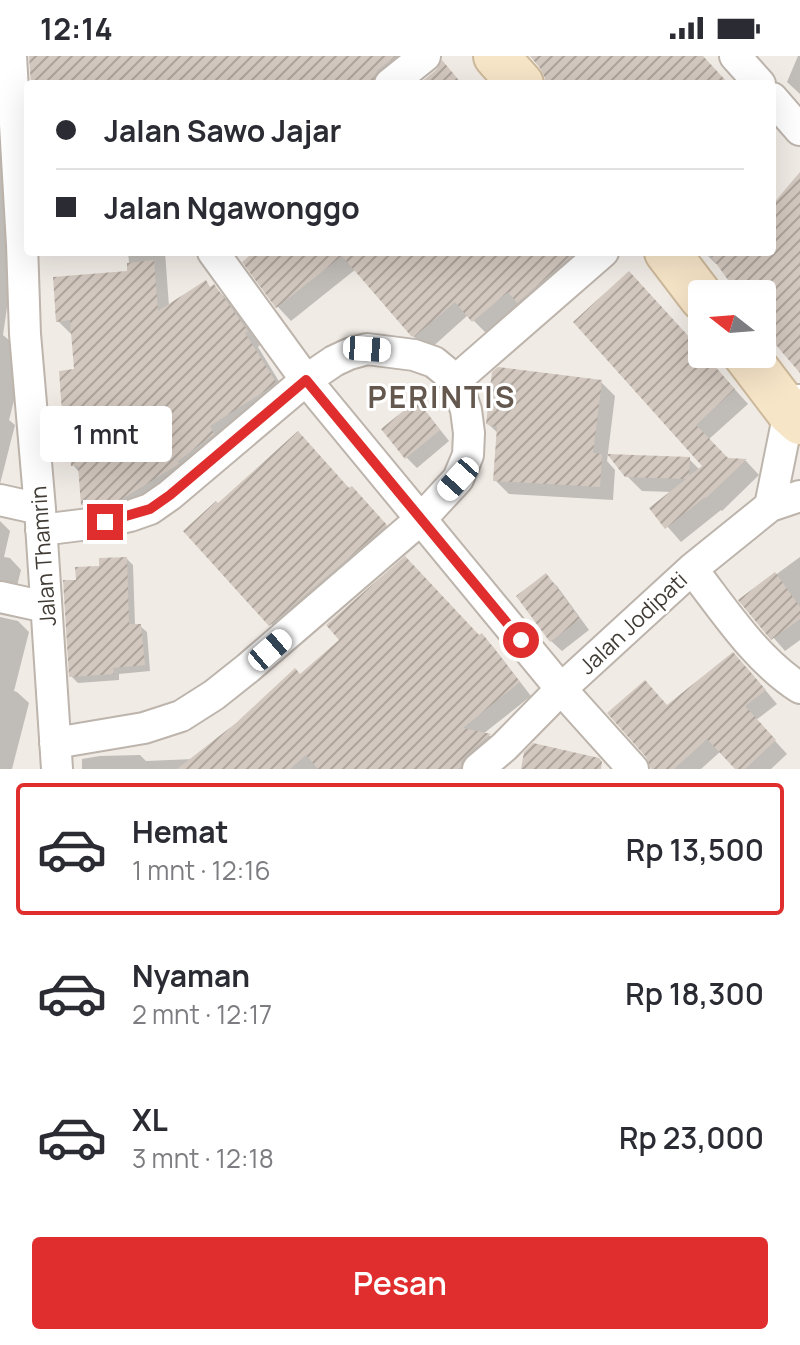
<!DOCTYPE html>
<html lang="id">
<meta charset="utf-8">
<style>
:root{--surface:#fff;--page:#f7f7f7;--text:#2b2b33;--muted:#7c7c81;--line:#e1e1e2;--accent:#df2e2d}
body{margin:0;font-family:Manrope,sans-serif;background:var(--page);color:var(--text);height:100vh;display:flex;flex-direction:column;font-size:30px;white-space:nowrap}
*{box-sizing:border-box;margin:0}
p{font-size:26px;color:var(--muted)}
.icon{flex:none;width:44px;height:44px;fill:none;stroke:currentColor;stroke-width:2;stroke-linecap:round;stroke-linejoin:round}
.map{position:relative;height:713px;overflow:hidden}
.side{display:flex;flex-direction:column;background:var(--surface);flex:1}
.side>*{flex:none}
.hud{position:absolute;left:24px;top:24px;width:752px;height:176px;border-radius:8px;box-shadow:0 8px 32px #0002;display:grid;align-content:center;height:176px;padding:0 32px;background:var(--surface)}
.needle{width:52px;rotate:287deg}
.buttons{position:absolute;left:688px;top:224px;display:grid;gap:16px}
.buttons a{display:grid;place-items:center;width:88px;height:88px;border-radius:8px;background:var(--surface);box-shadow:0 8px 32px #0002;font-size:40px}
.end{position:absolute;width:36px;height:36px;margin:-18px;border:10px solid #df2e2d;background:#fff;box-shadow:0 0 0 4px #fff}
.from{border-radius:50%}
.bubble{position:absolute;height:56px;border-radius:8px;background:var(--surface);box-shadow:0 8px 32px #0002;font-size:26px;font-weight:600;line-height:56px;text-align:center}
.car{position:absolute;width:24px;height:48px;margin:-24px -12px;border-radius:10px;box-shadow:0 0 6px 2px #0007;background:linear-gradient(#fff 24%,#345 0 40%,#fff 0 76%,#345 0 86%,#fff 0)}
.hud b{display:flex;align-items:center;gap:28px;height:76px;font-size:30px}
.hud b+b{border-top:2px solid var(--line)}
.hud i{width:20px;height:20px;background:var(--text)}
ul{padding:14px 0 0;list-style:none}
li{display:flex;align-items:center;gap:24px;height:132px;margin:0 16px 12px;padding:0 16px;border:4px solid transparent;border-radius:8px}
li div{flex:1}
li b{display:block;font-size:30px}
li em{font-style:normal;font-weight:600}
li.on{border-color:var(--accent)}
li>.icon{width:72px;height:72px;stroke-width:1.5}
.action{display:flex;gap:16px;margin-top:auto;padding:16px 32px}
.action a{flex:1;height:92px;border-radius:8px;background:var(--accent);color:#fff;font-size:32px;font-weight:600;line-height:92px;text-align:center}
.status{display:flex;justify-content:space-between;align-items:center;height:56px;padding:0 40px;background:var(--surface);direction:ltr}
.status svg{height:22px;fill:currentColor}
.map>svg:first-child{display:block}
.shadow{fill:#0003}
.building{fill:url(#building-hatch)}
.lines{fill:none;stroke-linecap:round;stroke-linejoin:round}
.street-casing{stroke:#bdb4ac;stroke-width:34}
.secondary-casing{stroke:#cdb99b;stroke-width:48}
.street{stroke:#fff;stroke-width:30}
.secondary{stroke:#f7e5c8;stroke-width:44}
.route{stroke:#df2e2d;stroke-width:10}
.labels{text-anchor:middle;stroke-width:6;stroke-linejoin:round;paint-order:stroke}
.street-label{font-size:22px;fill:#413b35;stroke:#fff}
.district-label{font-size:30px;font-weight:bold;letter-spacing:2px;fill:#63574e;stroke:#fff}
</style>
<div class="status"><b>12:14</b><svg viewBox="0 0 49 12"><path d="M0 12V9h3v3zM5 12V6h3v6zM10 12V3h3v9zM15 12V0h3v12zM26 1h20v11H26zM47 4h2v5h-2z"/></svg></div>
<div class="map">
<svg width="800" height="713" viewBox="0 0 800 713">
<defs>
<pattern id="building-hatch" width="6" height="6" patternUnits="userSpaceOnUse" patternTransform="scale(2)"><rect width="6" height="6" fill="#d3c8bf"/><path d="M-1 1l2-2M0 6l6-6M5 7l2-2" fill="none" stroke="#ada49c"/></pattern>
</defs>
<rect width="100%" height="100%" fill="#f0ebe5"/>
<path class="shadow" d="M141,0h286l-35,28h-266z
M798,0h2v38l-13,-12z
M0,93l8,8 6,103 -11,75 14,12 2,15 -5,18 4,5 -9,35 6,5 -15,59z
M800,122v191l-23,-36 -15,-18v-21h-20l-24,-31 -2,1 -12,-12h68v-44z
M128,196h37l4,54 37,-23 6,6 2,-2 14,13 32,45 -2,2 30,49 -97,79 -95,43 -13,-14 -3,-31 -7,-8 -4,-50 -5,-4 12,-40 -3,-35 -15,-15 72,-48z
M257,196h348l-118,82 -19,-19 -39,35 -17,-15 -56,-66 -65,52 -13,-14 -33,-45z
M575,266l127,31 46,51 -40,36 20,20 18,1 13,14 -37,36 -1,-1 -40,32 -29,-33 21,-17 -31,-1 -15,-15 62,-17 11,11 5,-4z
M601,326l14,14 -8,65 8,9 -2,30 -104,-6 -14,-14 3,-47 -10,-9z
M427,357l22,28 -32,27 -11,-11z
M350,434l14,11 33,37 -114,99 -97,-106z
M0,465l10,10 -6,26 6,1 11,12 -5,20 -16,4z
M800,501v83l-15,11 -44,-51z
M127,503l6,6 2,61h5l7,6 3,39 -31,3v6l-41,3 -7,-7 7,-94z
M546,520l11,10 32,44 -27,21 -11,-10z
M0,561l18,4 11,11 -15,59 3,1 12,11 -17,66h-12z
M482,580l12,12 37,48 -48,38 7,2 12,12 -24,21h-396v-10l18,-3 40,-1 6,6 48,-2 106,-83z
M746,611l31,37 -21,16 31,34 -16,15h-34l-16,-18 -20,18h-47l14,-62z"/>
<path class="building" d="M29,0h367l-18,14 -4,7 -2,7h-341z
M530,0h173l26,28h-184v-6l-5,-10z
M442,4l20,24h-43l17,-14z
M800,116v201l-31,-36 5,-4 -12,-15v-24h-24l-30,-42h64v-47z
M254,196h322l-59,51 -9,-11 -36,30 -17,-20 -41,35 -3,-1 -69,-80 -66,52 -34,-46z
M154,204l4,51 48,-31 4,7 4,-3 34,47 -3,2 31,49 -11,9 -55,35 4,8 -36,27 1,3 -57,35 -15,4 -26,2 -3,-39h-7l-5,-54h-4l-3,-41 15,-2 -4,-49 -14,2 -3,-45 74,-6v-8z
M629,215l73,80v3h2l31,35 -39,36 32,33 19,1 -41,39 -1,-1 -40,32 -16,-21 37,-29 -61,-2 -18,-23 83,3 -1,19 13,-10 -129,-144z
M498,311l104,13 -9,73 9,1 -2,33 -107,-6 4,-54 -11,-3 6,-52z
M417,344l23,30 -35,29 -24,-30z
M298,375l51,57 3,-2 35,39 -118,101 -86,-95 33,-30 2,2z
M405,500l74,79 3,-2 38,49 -57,46 28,6 -25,21 -5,7v5l-3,2h-140l-12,-14 -16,14h-113l59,-46 59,-55 5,6 39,-34 -13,-15z
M127,501l2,67h12l4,41 -32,3 1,6 -45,3 -6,-97h13l-1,-13 24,-1v-8z
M775,516l25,35v12l-29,21 -33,-40z
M546,517l34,46 -30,23 -34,-46z
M733,596l33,38 -21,16 31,34 -31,29h-10l-28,-30 -33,30h-23l-5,-12 -39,-44 38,-33 22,25z
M533,687l66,15 3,4 -1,7h-80l3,-17z"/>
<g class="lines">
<g class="street-casing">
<path id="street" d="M11,0l11,188 3,90 15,175 17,260
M735,0l25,28
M390,28l35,-28
M772,42l28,32
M213,196l93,128 255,309 72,80
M456,324l147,-128
M0,444l40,9
M770,450l19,-94 10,-12
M41,474l64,-8 25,-6 20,-7 20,-14 136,-115 28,-19 15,-7 18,-5 47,6 20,7 22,18 10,30 3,23 -1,22 -10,24 -37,40 -173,149 -34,27 -33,21 -37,12 -89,15
M692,513c32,41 63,90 108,119
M0,541l46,10
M478,713l26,-22 57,-58 131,-120 78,-63 30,-10"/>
</g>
<g class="secondary-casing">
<path id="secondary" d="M496,0l25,28
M667,196l35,46
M745,298l44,58 11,10"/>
</g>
<use href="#street" class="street"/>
<use href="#secondary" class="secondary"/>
</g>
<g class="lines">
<path class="route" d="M105,466l45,-13 20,-14 136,-115 215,260"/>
</g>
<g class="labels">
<g class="street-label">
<text transform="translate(43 500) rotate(-94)" y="8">Jalan Thamrin</text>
<text transform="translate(633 567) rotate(-43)" y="8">Jalan Jodipati</text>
</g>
<g class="district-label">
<text x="442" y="352">PERINTIS</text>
</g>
</g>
</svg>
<div class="buttons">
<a><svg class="needle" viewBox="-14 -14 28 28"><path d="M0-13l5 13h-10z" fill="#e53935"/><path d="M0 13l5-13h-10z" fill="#7c7c81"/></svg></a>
</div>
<i class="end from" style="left:521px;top:584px"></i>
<i class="end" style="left:105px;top:466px"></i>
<div class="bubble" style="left:40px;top:350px;width:132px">1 mnt</div>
<i class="car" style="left:367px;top:293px;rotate:94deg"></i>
<i class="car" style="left:458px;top:423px;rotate:222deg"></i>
<i class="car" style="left:270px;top:594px;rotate:49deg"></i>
<div class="hud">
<b><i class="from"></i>Jalan Sawo Jajar</b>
<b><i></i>Jalan Ngawonggo</b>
</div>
</div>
<section class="side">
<ul>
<li class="on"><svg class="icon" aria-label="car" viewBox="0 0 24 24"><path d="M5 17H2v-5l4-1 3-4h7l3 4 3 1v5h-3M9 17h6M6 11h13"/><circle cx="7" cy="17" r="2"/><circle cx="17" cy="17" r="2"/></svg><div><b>Hemat</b><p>1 mnt · 12:16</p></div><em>Rp 13,500</em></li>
<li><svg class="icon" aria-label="car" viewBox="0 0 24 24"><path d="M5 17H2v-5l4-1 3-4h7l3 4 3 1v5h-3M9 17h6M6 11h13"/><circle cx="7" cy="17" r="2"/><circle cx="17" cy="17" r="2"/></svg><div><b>Nyaman</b><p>2 mnt · 12:17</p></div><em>Rp 18,300</em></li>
<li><svg class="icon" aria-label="car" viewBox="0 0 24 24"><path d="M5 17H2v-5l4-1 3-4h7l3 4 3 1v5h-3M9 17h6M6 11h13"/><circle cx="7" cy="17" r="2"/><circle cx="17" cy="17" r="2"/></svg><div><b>XL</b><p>3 mnt · 12:18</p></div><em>Rp 23,000</em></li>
</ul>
<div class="action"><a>Pesan</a></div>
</section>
